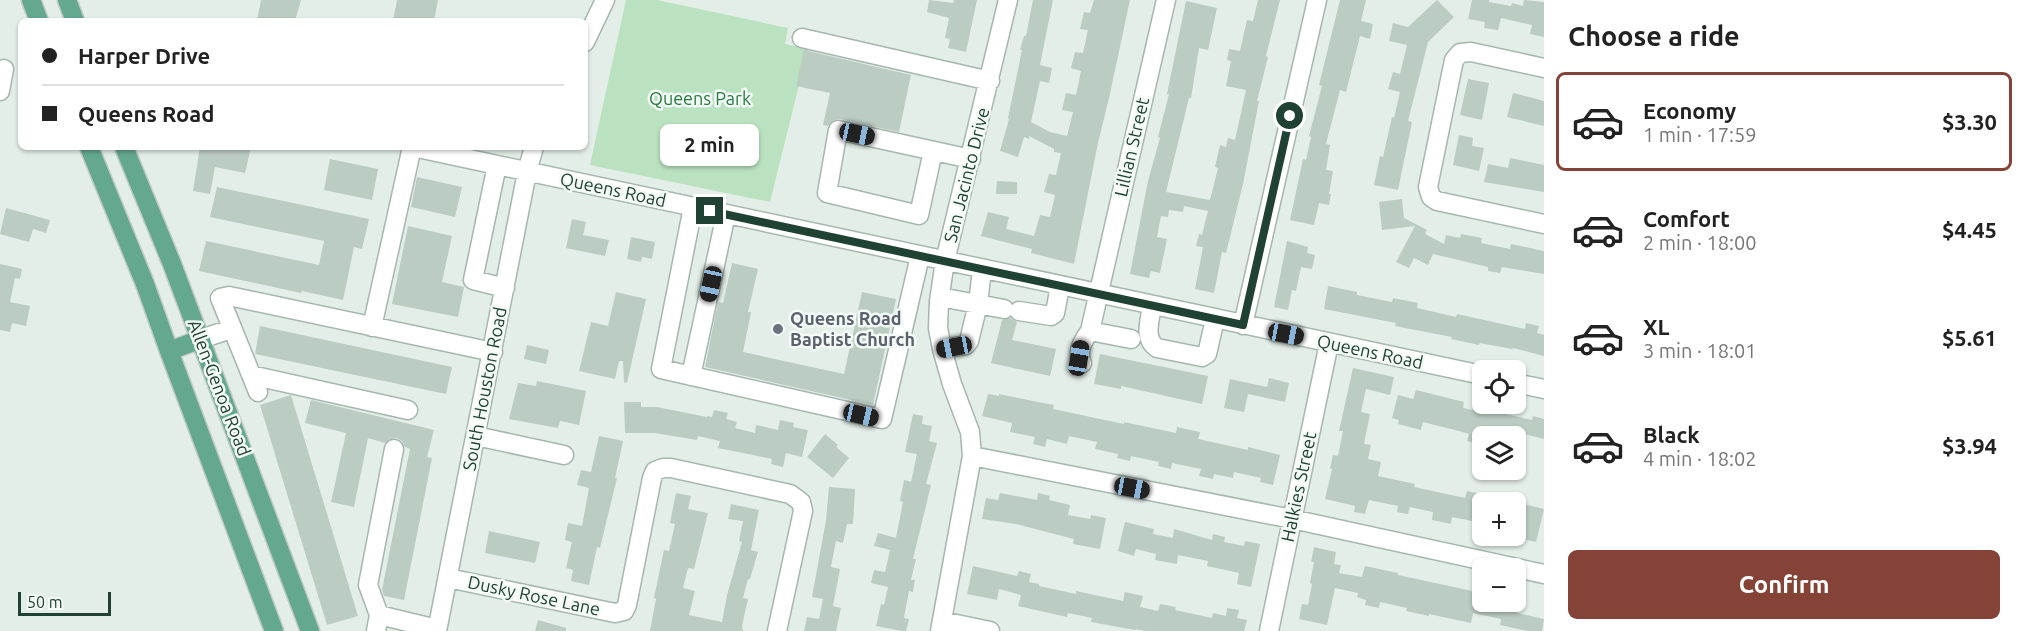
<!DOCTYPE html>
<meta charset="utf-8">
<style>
:root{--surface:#fff;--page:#f6f6f6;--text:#222;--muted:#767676;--line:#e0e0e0;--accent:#854237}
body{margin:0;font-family:Ubuntu,sans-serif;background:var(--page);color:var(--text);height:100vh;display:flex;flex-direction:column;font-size:22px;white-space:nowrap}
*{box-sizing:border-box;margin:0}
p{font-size:20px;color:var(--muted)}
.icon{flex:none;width:33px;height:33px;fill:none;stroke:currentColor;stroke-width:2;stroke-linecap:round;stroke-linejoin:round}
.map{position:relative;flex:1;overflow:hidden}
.details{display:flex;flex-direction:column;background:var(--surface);width:480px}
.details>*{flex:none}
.guide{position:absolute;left:18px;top:18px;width:570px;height:132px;border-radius:9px;box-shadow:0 2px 4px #0004;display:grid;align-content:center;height:132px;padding:0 24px;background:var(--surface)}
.buttons{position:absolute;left:1472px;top:360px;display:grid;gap:12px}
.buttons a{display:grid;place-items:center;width:54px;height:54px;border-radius:9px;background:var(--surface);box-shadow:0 2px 4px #0004;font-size:30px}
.scale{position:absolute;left:18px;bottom:15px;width:93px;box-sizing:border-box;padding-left:6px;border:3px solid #204235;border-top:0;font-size:16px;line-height:21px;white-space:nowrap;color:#204235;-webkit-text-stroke:4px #f4faf6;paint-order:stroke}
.end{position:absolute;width:27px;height:27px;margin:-14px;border:8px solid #204235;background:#fff;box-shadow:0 0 0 3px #fff}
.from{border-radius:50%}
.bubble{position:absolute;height:42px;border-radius:9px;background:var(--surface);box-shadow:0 2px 4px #0004;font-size:20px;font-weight:600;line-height:42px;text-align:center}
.car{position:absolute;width:18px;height:36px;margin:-18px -9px;border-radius:8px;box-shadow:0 0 4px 2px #0007;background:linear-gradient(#222 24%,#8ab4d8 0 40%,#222 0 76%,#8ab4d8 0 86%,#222 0)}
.guide b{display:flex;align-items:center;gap:21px;height:57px;font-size:22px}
.guide b+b{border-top:2px solid var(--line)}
.guide i{width:15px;height:15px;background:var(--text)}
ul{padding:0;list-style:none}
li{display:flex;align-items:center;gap:18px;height:99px;margin:0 12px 9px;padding:0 12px;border:3px solid transparent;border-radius:9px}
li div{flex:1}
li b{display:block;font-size:22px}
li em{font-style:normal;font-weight:600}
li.on{border-color:var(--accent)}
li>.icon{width:54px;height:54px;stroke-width:1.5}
h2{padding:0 24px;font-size:27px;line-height:72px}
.button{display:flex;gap:12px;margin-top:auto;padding:12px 24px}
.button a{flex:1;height:69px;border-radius:9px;background:var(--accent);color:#fff;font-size:24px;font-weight:600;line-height:69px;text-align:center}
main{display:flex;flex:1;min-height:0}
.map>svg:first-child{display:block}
.green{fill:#bae1c0}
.building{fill:#bbccc3}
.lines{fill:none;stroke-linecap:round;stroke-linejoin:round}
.minor-casing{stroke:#a5b7af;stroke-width:21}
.major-casing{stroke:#c1cac6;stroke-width:21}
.minor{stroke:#fff;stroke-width:18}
.major{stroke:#63a88f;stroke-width:18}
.route{stroke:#204235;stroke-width:8}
.worship-dot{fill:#6b7280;stroke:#f4faf6;stroke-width:2}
.labels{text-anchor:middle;stroke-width:5;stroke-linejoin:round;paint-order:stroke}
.park-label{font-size:18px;fill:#267d3f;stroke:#f4faf6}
.street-label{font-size:18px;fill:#204235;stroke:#f4faf6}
.worship-label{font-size:18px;font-weight:bold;fill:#5b616d;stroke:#f4faf6;text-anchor:start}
</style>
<main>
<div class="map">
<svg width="1544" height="631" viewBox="0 0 1544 631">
<rect width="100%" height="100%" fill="#e3eee8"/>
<path class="green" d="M626,0h31l131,28 -3,16 23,5 -38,153 -180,-37z"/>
<path class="building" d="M261,0h40l-6,21h-38z
M397,0h41l-4,21h-41z
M929,0l24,3 1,-3h23l-11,52 -18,-4 2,-9 -5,-1 4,-20 -22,-6z
M1033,0h20l-13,65 12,3 -3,15 -9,-2 -9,41 19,10 17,4 6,-24 -11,-2 4,-17 10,2 5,-24 -10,-3 4,-16 8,1 5,-23 -8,-1 4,-17 6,1 4,-13h36l-21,98 -11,45 -24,121 -43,-11 1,-4 -51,-13 7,-24 21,5 -3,12 28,7 6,-21 10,2 5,-22 -11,-3 5,-18 7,1 5,-22 -7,-1v-3l-25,-13v3l-5,-2 -6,20 -18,-6 9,-32 -1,-1 14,-68h-2l4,-14h2z
M1258,0h22l-14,56 2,1 -11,44h2l-16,83 -17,69 -4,-1 -8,41 -19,-4 8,-42 -7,-1 3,-12 3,1 6,-24 -24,-5 -1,6 -14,-2 -1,7 -7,-1 -4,21 10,2 -7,34 -9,-2 -2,7 -19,-4 18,-93 12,-43 -2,-1 11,-43h-2l19,-93 31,7 -9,42 -9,-2 -8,50h-2l-23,94 44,8 8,-32 -3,-1 5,-22 6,2 2,-9 7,2 11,-50 -20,-4 5,-25 -4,-1 2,-11 11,2 7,-31 6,1z
M1340,0h26l-5,21 12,3 -3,15 -10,-3 -14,56 -6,-2 -14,54 4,1 -4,25 7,1 -4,23h2l-2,11 -10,-2 -5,22 -24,-5 13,-61 3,1 5,-23 -2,-1 13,-50 -3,-1z
M1437,0l17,17 -26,25 -20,79 4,1 -14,68 -24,-5 6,-29 3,1 9,-40 2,1 6,-26 -12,-3 5,-17 7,2 7,-29 -18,-4 4,-18 15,4z
M1472,0h17v2l22,4 1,-3 11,3 1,-6 20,2v35l-14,-3 2,-9 -31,-7 -3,12 -14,-2 1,-6 -17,-3z
M804,50l107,25 -12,57 -59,-13 -6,1 -6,6 -5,-1 7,-32 -34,-7z
M1468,79l21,4 -7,37 -22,-5z
M1513,93l31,8v25l-37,-9z
M1459,135l14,3 -1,8 12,2 -5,23 -26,-6z
M200,147h51l-6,26 -30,-6 -5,27 -17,-3z
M1510,158l34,7v27l-60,-10 4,-18 20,4z
M330,159l48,10 -6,31 -48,-10z
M417,177l45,10 -7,30 -44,-10z
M997,181l20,1v12h-21z
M217,187l152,32 -7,30 -8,-2 -11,53 -41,-9 -1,2 -102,-22 7,-30 113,24 5,-24 -114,-24z
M1402,199l2,19 23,12 -2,4 19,10 2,-9 14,3 1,-4 21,4 -1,5 29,6 1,-5 33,7v23l-42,-7 -2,6 -12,-2v-4l-55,-13 -5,11 -14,-7 -5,10 -13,-6 19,-36 -33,4 -3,-28z
M6,208l44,12 -4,13 -13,-4 -4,13 -29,-8z
M572,219l14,3 -3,13 26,5 -4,16 -39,-8z
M408,226l44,10 -10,46 22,5 -6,30 -66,-13z
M631,237l24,5 -3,17 -10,-2 -1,5 -14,-3z
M1287,241l21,6 -1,6 8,2 -3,14 -11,-2 -5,24 -4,-1 -4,20 -14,-3z
M732,263l26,6 -10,43h3l-8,40 101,22 18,-82 34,7 -23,106 -168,-38 13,-65 5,1z
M0,264l22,5 -2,10 -5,-1 -5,24 20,4 -4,20 -14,-3 -2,9 -10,-2z
M1328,286l29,6v3l35,7 1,-4 25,5 -1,5 39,9 1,-3 68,15 1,-6 13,3 -2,7 7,2v21l-31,-8 -1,1 -32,-6 -1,2 -28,-6 1,-2 -57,-11 1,-3 -72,-14z
M616,292l30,7 -19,84 -3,-1 -1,-21h-4l-4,18 -36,-8 12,-49 17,4z
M1010,318l7,4 -5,18 44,9 -6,27 -59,-13 11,-43z
M260,326l192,41 -6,27 -191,-40z
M527,345l22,5 -3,14 -22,-5z
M1100,354l108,22 -6,28 -81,-18v3l-27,-5z
M1353,368l41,9 -4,18 -24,-6 -5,23 9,2 -6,30 7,1 -3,14 13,3 -3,14 37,8 -1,3 51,11 2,-7 14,3 1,29 -30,-6 -1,7 -19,-4 1,-8 -23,-5 -2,7 -11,-2 1,-6 -29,-6 -4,14 -11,-2 1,-6 -30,-7 7,-30h-2l3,-14 5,1 5,-25h-4z
M1269,378l20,5 -4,19 -37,-8 -4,18 -20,-4 6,-29 37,8z
M537,381l49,10 -7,34 -19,-4 -2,7 -49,-9 9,-36 18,3z
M1416,390l48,12 -1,6 18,4 2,-6 14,4 -1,2 36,8 1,-4 11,3v20l-20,-5 -1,2h-41v9l-15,-4 2,-7 -10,-3 -36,-9 -2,8 -23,-6 1,-4 -7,-2 6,-23 15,4z
M988,394l11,2v-2l44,9 11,2 -1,4 71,15v-2l52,11 1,-6 23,5 -2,7 50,11v-3l32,8 -7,30 -13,-3 1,-4 -27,-6 -1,6 -19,-4 -1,5 -14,-3 2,-7 -29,-6 -1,6 -13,-3 1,-4 -28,-6 -1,5 -13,-3 1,-4 -23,-5 2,-7 -28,-6 -2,8 -20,-5 -2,8 -12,-3 2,-7 -25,-5 2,-9 -30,-7z
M291,395l67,221 -31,9 -67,-220z
M311,400l123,30 -7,27 5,1 -28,142 -20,-4 -2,-6 28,-141 -5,-2 -3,-6 -5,-3 -7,1 -5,4 -17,-5 -14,69 -23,-5 15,-69 -41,-10z
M624,402h17v5h16l50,10v-1l5,1 2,-7 14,3 -2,6 11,3 -2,6 20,5 1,-8 22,5 2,-10 14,3 -1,4 15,3 -6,27 -16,-4 -3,14 -12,-3 1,-5 -54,-11 2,-7 -22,-5 -1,4 -42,-7h-30z
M913,414l10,2 -1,8 10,2 -3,15 8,2 -11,41 5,1 -18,74h3l-5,21h4l-2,12 -4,-1 -5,27 5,1 -3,12h-4l-26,-5 5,-22 3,1 4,-18 -17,-4 3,-13 11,2 5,-22 -16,-4 4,-13 18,5 7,-36 -3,-1 4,-21 7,2 6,-28 -12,-2z
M825,434l13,11 -2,2 13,11 -16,20 -26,-21z
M599,436l24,5 -8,37h2l-17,70 -3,-1 -8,38 -18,-4 2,-11 -7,-2 6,-26 -7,-2 3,-17 14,3 7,-38 -12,-3 4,-15 10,2z
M829,487l26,2 -2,35h-6l-4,19 -7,-2 -5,26 9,2 -7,37 8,2 -5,23h-32l3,-14 12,2 4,-20 -11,-2 14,-77z
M676,493l15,3 -3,13 20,4 -14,56 -6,-1 -5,20 12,3 -6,24 33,7 5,-27 15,-53 -3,-1 4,-20 -15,-2 3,-15 28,6 -8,40 7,2 -8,27h-2l-5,19 5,1 -6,27 1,5h-93l6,-32 -2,-1 10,-48 5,1 6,-27 -5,-1z
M1000,493l37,7 1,-7 12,3 -1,4 21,5 -2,10 22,4 1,-4 15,3 -6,31 -27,-5 1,-5 -58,-15 -34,-5 4,-21 12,2z
M1515,502l29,7 -8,33 -21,-5z
M1125,522l29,7 -1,5 20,4 1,-9 38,11 1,-6 12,3 -1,5 20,4 1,-5 15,3 -9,43 -14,-3 2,-11 -32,-7 1,-5 -30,-6 -1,9 -22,-4 1,-6 -20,-5 -2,7 -16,-5z
M489,531l51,11 -5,21 -50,-10z
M1314,547l22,5 -2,12 7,1 -2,8 23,4 3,-11 33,7v2l79,17 -2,10h45l-3,11 27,6 -2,12h-15l-27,-6 1,-6 -28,-6 -2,10 -42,-9v2l-23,-5 1,-3 -27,-6 -1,6 -14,-3 1,-5 -9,-3 1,-4 -23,-5 -8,37 -28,-6 3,-15 6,1 4,-21 -2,-1 4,-21h-3z
M973,566l44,10 2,-5 12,3 -2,8 10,2v2l37,8v-3l47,10 2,-9 18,4 -3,11 18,4 2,-7 16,3 -1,3 37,8 1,-5 13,3 1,-8 12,2 -2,8 10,2 -3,11h-99l-9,-2 -1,1 -44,-8 1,-4 -24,-5 -1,4 -49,-11 3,-11 -22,-6 -2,11 -30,-6z
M538,620l28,8v3h-31z"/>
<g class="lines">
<g class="minor-casing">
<path id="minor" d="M802,38l188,43
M585,42l20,-42
M1544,68l-73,-16 -11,1 -6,7 -26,127 3,10 6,4 107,23
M0,91l4,-22
M413,147l1069,228
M933,151l-14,64 -92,-22 11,-63 133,29
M497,165l-24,115 32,8
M693,207l-32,162 221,50 38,-163
M940,297l64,12
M1152,306c-2,14 -9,33 5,42l45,9 5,-3 8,-35
M1019,311l32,5 4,-3 5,-27
M1243,325l74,-325
M372,327l40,-180
M1090,331l41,8
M201,339l30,-10
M942,349l24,-4 3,-4 9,-37 4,-35
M1082,363c-6,-11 1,-23 8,-32l76,-331
M251,375l157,35
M691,376l35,-162
M1515,383l29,6
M258,392l-38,-94 9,-2 264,56
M476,436l88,19
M972,456l320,63 252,55
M448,578l167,35 9,-2 3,-6 25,-127 3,-7 8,-3h8l119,26 11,8 2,9 -26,120
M379,615l58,14
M942,621l48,10
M376,631l3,-16 -11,-30 26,-136
M437,631l90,-459 7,-25
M940,631l32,-175 -2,-24 -18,-48 -10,-35 -4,-21 1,-27 6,-40 63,-261
M1269,631l60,-288"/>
</g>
<g class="major-casing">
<path id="major" d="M31,0l8,21
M67,0l8,21
M89,147l56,137 24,67 105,280
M124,147l48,117 138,367
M169,351l32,-12"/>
</g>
<use href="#minor" class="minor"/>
<use href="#major" class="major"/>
</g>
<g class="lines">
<path class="route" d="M710,211l533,114 47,-209"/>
</g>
<circle class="worship-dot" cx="778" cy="329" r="6"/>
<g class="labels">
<g class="park-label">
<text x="700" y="105">Queens Park</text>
</g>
<g class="street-label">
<text transform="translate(1132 147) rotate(-77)" y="6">Lillian Street</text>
<text transform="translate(967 175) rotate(-76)" y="6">San Jacinto Drive</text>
<text transform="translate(613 190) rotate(12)" y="6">Queens Road</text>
<text transform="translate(1370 352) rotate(12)" y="6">Queens Road</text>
<text transform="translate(219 388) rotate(69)" y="6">Allen-Genoa Road</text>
<text transform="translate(485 389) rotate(-79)" y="6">South Houston Road</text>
<text transform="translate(1299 487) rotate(-78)" y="6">Halkies Street</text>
<text transform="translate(534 596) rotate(12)" y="6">Dusky Rose Lane</text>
</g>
<g class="worship-label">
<text x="790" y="325">Queens Road<tspan x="790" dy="21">Baptist Church</tspan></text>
</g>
</g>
</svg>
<div class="buttons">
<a><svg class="icon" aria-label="locate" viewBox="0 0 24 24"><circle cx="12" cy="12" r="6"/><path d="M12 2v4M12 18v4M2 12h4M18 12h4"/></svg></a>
<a><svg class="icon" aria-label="layers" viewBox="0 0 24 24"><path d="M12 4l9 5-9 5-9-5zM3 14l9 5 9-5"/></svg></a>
<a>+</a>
<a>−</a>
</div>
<div class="scale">50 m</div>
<i class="end from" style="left:1290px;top:116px"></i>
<i class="end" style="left:710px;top:211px"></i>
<div class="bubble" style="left:660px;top:124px;width:99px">2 min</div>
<i class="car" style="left:857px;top:134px;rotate:102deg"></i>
<i class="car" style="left:711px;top:284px;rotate:192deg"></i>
<i class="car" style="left:1286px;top:334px;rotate:101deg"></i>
<i class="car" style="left:954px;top:347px;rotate:259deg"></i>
<i class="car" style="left:1079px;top:358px;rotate:9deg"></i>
<i class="car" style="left:861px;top:415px;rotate:103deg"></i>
<i class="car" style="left:1132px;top:488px;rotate:101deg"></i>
<div class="guide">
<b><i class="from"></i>Harper Drive</b>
<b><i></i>Queens Road</b>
</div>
</div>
<section class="details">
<h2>Choose a ride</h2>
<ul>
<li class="on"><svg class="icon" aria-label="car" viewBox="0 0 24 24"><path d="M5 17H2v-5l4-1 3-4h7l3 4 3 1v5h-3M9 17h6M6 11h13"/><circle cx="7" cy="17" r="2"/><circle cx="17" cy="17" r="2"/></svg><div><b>Economy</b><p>1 min · 17:59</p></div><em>$3.30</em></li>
<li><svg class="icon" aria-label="car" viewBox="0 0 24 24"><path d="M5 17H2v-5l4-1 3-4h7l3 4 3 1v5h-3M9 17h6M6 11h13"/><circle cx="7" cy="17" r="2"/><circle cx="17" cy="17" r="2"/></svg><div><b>Comfort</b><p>2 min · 18:00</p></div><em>$4.45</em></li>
<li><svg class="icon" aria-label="car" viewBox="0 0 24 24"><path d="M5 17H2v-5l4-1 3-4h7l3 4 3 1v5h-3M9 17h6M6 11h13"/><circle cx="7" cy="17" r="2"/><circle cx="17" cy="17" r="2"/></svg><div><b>XL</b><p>3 min · 18:01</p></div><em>$5.61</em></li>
<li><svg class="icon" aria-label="car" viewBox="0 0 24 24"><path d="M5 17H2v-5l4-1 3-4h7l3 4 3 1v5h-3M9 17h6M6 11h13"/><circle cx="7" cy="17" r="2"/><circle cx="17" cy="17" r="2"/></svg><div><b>Black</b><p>4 min · 18:02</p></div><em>$3.94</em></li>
</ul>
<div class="button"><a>Confirm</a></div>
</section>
</main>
